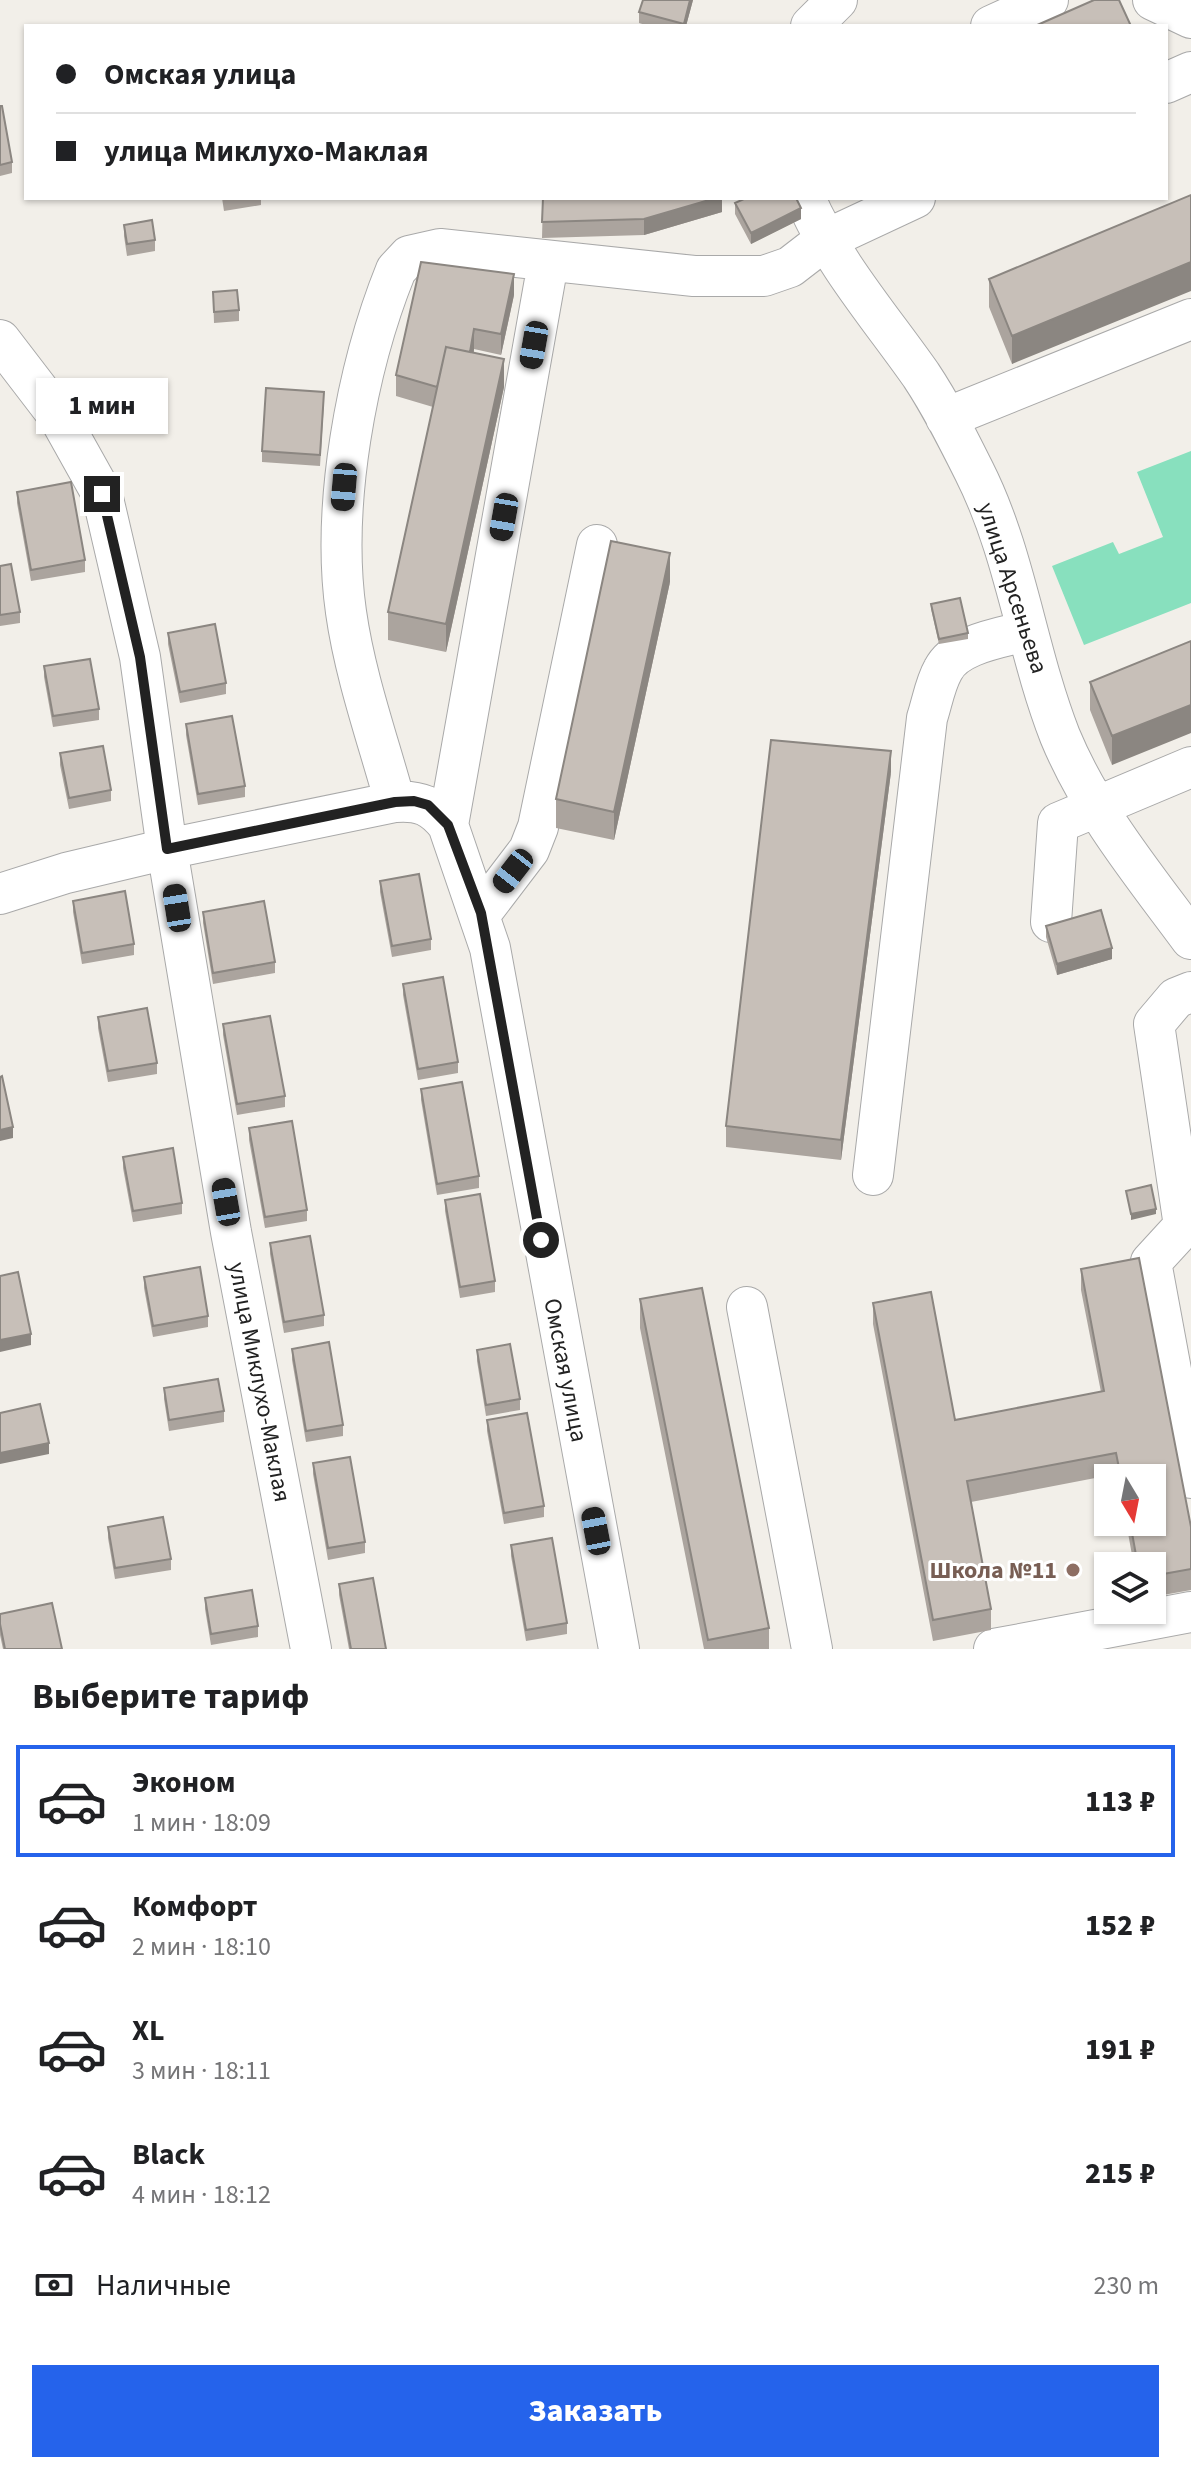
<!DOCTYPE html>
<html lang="ru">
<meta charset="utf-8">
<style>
:root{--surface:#fff;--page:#f2f2f2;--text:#202124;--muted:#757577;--line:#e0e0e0;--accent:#2563eb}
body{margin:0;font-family:"Source Sans 3",sans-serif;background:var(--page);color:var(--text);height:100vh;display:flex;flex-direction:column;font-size:30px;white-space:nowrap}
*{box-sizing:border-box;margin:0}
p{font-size:26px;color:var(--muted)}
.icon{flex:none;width:44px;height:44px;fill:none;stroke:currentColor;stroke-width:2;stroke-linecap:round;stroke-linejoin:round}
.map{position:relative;height:1649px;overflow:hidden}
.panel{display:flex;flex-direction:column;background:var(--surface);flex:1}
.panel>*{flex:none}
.top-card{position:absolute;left:24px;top:24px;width:1144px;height:176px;border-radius:0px;box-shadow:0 2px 6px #0004;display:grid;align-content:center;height:176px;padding:0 32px;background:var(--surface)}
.needle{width:52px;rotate:170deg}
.controls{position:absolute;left:1094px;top:1464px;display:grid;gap:16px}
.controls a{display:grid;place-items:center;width:72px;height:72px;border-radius:0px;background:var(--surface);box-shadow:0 2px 6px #0004;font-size:40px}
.end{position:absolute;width:36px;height:36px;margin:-18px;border:10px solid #222;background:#fff;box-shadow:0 0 0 4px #fff}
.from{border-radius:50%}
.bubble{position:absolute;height:56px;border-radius:0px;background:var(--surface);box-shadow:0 2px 6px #0004;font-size:26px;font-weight:800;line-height:56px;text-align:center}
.car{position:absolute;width:24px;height:48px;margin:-24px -12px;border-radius:10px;box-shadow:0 0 6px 2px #0007;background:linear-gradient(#222 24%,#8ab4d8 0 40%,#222 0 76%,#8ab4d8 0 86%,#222 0)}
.top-card b{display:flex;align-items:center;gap:28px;height:76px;font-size:30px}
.top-card b+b{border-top:2px solid var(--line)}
.top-card i{width:20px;height:20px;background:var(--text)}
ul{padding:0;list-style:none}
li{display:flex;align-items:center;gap:24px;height:112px;margin:0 16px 12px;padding:0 16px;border:4px solid transparent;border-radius:0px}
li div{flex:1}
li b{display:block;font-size:30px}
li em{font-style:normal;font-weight:800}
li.active{border-color:var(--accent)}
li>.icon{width:72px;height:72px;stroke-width:1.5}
h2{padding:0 32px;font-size:36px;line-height:96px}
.pay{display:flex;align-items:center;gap:20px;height:88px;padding:0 32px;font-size:30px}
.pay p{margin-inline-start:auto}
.button{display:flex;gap:16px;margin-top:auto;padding:16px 32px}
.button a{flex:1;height:92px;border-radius:0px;background:var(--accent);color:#fff;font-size:32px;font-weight:800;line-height:92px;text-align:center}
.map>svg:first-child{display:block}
.pitch{fill:#88e0be}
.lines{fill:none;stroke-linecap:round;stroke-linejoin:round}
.minor-casing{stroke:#a9a9a9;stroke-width:42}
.minor{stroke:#fff;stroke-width:40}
.wall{fill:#aba49e}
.shaded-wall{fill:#8b8681}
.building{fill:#c7bfb8;stroke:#8b8681;stroke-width:2}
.route{stroke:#222;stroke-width:10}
.education-dot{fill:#8d6e63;stroke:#fff;stroke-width:3}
.labels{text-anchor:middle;stroke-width:6;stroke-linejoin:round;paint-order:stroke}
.street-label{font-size:24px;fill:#222;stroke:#fff}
.education-label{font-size:24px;font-weight:bold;fill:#785e54;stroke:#fff;text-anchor:end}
</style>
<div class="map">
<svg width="1191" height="1649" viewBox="0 0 1191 1649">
<rect width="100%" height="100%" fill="#f2efe9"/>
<path class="pitch" d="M1191,451v152l-107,42 -32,-79 61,-24 6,12 44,-17 -26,-65z"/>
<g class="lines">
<g class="minor-casing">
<path id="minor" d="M1153,0l38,18
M811,26l26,-26
M991,26l57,-26
M1166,83l25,-11
M805,198c28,65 76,120 116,177 20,30 37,64 53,96 42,83 52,178 86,265 31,75 83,138 131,203
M0,340l59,77 43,77 38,163 27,192 64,383 80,417
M946,418l245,-99
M395,802c-17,-62 -40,-126 -49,-190 -15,-105 10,-243 50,-342l13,-14 31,-7 254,27h70l26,-9 35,-27 90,-42
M448,825l100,-562
M0,894l66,-21 101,-24 228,-47c25,-2 38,4 53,23l42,123 129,701
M481,913l48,-63 9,-23 59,-282
M1051,922l7,-99 133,-56
M1191,992l-15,6 -22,26 30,202 -33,36 40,216
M873,1175l54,-457c5,-15 8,-34 16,-48 13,-26 57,-32 83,-39
M747,1307l65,342
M994,1649l197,-37"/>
</g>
<use href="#minor" class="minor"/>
</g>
<path class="wall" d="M643,0h50l-7,26h-37l-10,-3v-11z
M0,106l12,56v11l-12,3z
M1191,195l-179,169 -23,-57v-28z
M222,198h39v7l-37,6z
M543,198h179v14l-78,23 -102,3z
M735,203l66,16 -50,25 -16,-30z
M124,225l31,15v11l-28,5 -3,-20z
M213,292l26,18v11l-25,2z
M514,295l-13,60 -27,-6v4l30,34 -58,265 -58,-12v-28l45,-205 -37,-11v-21z
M324,403l-4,63 -58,-4v-11z
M17,492l68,68v12l-54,9 -14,-78z
M0,566l20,46v11l-20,3z
M670,582l-56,258 -58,-12v-29z
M931,604l37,29v6l-29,5 -8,-35z
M168,633l58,50v11l-46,9 -12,-59z
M1191,641l-79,124 -22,-55v-28z
M44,666l55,43v11l-46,7 -9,-50z
M186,724l59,62v11l-47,8 -12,-70z
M60,753l51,37v11l-42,8 -9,-44z
M891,772l-50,388 -115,-13v-21z
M380,881l51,58v11l-39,7 -12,-65z
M73,901l61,43v11l-52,9 -9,-52z
M203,912l72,50v11l-62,11 -10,-61z
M1046,926l66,33 -55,16 -11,-38z
M403,984l55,78v11l-40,7 -15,-85z
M98,1017l59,46v11l-49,8 -10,-54z
M223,1024l62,72v11l-48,8 -14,-80z
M421,1089l58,87v12l-42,7 -16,-95z
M249,1128l58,82v11l-42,7 -16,-88z
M123,1157l59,46v11l-49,8 -10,-54z
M445,1200l50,81v11l-35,6 -15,-87z
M270,1243l54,72v11l-40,7 -14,-79z
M1081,1269l110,258v63l-39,7v-31h-18l-8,-44h26v-44h-35l-1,-4 -145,28 20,107v21l-58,11 -60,-317v-21l82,117 146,-28 -20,-102z
M144,1277l64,39v11l-55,10 -9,-49z
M640,1299l129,329v21h-65l-64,-321z
M292,1349l51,76v11l-37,6 -14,-82z
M477,1350l43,49v11l-34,6 -9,-55z
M164,1388l60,23v11l-55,9 -5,-32z
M487,1420l57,86v11l-40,7 -17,-93z
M313,1463l52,79v11l-37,7 -15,-86z
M108,1527l63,32v11l-56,9 -7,-41z
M511,1545l56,78v11l-41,7 -15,-85z
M339,1584l47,65h-37l-10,-54z
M205,1598l53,28v11l-47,8 -6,-36z
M0,1614l62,35h-59l-3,-14z"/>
<path class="shaded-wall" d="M690,0h3l-7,26h-2z
M716,198h6v14l-78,23v-16z
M801,208v11l-50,25v-11z
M1191,262v29l-179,73v-28z
M514,274v21l-13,60v-21z
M474,329v20l-5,31v-21z
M504,359v28l-58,265v-28z
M670,553v29l-56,258v-28z
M1191,705v28l-79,32v-29z
M891,751v21l-50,388v-20z
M1112,948v11l-55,16v-11z
M13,1127v11l-13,3v-11z
M1156,1209v5l-25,6v-6z
M31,1334v11l-31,7v-12z
M49,1443v11l-49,10v-11z"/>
<path class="building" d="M643,0h47l-6,24 -45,-12z
M1094,0h25l12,26h-96z
M0,106h2l10,56 -12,3z
M1191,195v67l-179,74 -23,-57z
M543,198h173l-72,21 -102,3z
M746,198h50l5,10 -50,25 -16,-30z
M152,220l3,20 -28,4 -3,-19z
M421,262l93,12 -13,60 -27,-5 -4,23 -24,-5 -9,40 -41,-12z
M237,290l2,20 -25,2 -1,-20z
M446,347l58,12 -58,265 -58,-12z
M266,388l58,4 -4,63 -58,-4z
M71,482l14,78 -54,10 -14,-78z
M611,541l59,12 -56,259 -58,-13z
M11,564l9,48 -20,3v-49z
M960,598l8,35 -29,6 -8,-35z
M215,624l11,59 -46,9 -12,-59z
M1191,641v64l-79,31 -22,-54z
M90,659l9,50 -46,7 -9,-50z
M232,716l13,70 -47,8 -12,-70z
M771,740l120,11 -50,389 -115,-14z
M103,746l8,44 -42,8 -9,-45z
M419,874l12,65 -39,7 -12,-65z
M125,891l9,53 -52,9 -9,-52z
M264,901l11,61 -62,11 -10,-61z
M1101,910l11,38 -55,16 -11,-38z
M443,977l15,85 -40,7 -15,-85z
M147,1008l10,55 -49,8 -10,-54z
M270,1016l15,80 -48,8 -14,-80z
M2,1076l11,51 -13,3v-53z
M462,1082l17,94 -42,8 -16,-95z
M292,1121l15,89 -42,7 -16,-89z
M173,1148l9,55 -49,8 -10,-54z
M1151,1185l5,24 -25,5 -5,-23z
M480,1194l15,87 -35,6 -15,-87z
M310,1236l14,79 -40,7 -14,-79z
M1139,1258l52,269v42l-39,7v-10h-14l-8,-44h22v-44h-31l-5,-25 -149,28 24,128 -58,11 -60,-317 58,-11 24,128 149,-29 -23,-122z
M200,1267l8,49 -55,10 -9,-49z
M18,1272l13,62 -31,6v-64z
M702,1288l67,340 -61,12 -68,-341z
M329,1342l14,83 -37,6 -14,-82z
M510,1344l10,55 -34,6 -9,-55z
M218,1379l6,32 -55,9 -5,-32z
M40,1404l9,39 -49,10v-40z
M527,1413l17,93 -40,7 -17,-93z
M350,1457l15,85 -37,6 -15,-85z
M163,1517l8,42 -56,9 -7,-41z
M552,1538l15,85 -41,7 -15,-85z
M373,1578l13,71h-35l-12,-65z
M252,1590l6,36 -47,8 -6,-36z
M52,1603l10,46h-57l-5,-25v-10z"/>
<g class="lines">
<path class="route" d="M102,494l38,163 27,192 228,-47 19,-1 14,4 20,20 33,88 60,327"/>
</g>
<circle class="education-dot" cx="1073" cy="1570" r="8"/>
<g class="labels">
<g class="street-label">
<text transform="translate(1013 588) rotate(72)" y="8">улица Арсеньева</text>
<text transform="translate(566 1370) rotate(79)" y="8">Омская улица</text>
<text transform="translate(260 1382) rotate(79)" y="8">улица Миклухо-Маклая</text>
</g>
<g class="education-label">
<text x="1057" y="1578">Школа №11</text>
</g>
</g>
</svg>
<div class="controls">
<a><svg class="needle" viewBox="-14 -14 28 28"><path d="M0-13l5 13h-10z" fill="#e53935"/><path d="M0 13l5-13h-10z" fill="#757577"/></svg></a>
<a><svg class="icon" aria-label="layers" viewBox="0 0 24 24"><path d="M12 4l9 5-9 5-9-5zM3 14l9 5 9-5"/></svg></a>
</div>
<i class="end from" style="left:541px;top:1240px"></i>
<i class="end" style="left:102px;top:494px"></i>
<div class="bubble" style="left:36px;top:378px;width:132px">1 мин</div>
<i class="car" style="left:534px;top:345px;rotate:190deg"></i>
<i class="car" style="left:344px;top:487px;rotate:185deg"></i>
<i class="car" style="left:504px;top:517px;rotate:190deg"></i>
<i class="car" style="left:513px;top:871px;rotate:218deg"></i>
<i class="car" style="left:177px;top:908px;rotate:351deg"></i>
<i class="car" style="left:226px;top:1202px;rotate:350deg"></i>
<i class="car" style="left:596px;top:1531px;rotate:349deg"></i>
<div class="top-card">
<b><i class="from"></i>Омская улица</b>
<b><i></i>улица Миклухо-Маклая</b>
</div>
</div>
<section class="panel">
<h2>Выберите тариф</h2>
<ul>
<li class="active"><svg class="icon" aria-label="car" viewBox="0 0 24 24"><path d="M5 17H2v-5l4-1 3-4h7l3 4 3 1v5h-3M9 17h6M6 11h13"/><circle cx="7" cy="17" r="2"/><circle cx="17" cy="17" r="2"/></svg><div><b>Эконом</b><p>1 мин · 18:09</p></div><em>113 ₽</em></li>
<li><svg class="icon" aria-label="car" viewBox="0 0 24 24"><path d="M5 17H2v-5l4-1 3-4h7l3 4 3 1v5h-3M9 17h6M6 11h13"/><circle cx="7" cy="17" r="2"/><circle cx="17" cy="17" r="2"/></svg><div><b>Комфорт</b><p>2 мин · 18:10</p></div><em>152 ₽</em></li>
<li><svg class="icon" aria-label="car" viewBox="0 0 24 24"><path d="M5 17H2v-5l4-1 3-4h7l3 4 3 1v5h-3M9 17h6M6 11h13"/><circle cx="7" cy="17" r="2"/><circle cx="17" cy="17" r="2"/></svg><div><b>XL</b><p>3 мин · 18:11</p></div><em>191 ₽</em></li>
<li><svg class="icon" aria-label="car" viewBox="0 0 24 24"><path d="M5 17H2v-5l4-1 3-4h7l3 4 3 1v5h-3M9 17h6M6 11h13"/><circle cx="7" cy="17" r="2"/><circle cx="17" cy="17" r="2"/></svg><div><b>Black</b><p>4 мин · 18:12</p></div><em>215 ₽</em></li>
</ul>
<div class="pay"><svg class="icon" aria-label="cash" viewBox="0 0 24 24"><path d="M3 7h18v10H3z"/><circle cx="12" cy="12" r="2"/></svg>Наличные<p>230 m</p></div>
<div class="button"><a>Заказать</a></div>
</section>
